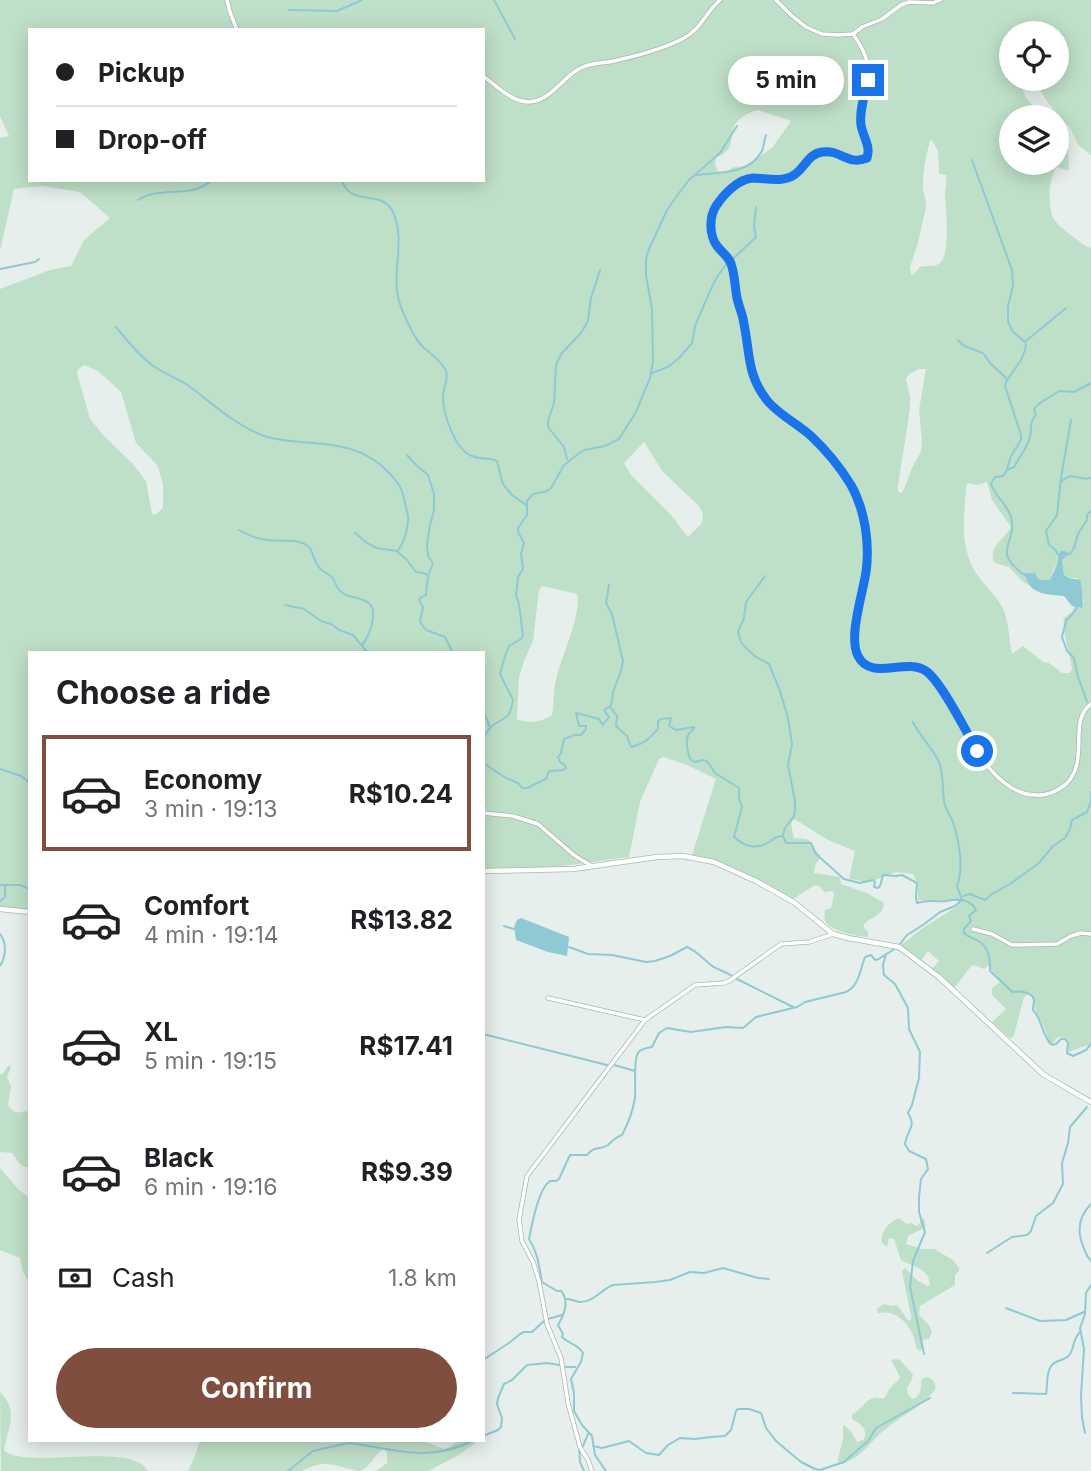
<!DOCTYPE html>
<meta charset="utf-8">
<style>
:root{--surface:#fff;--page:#f6f6f6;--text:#202124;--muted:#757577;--line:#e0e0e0;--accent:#7f4e3f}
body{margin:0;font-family:Inter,sans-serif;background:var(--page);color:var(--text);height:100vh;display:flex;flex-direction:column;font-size:26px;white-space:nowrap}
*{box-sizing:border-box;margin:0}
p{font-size:23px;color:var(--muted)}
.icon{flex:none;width:38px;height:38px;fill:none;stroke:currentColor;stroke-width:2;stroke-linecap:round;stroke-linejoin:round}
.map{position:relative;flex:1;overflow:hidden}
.side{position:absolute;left:28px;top:651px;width:457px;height:791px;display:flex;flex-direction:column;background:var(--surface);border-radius:0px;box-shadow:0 4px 18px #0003}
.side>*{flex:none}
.banner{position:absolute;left:28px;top:28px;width:457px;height:154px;border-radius:0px;box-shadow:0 4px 18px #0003;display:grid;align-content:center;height:154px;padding:0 28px;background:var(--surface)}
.tools{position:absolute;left:999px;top:21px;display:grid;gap:14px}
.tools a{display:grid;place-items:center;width:70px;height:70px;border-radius:50%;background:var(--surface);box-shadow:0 4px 18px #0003;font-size:35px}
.end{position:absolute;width:32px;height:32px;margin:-16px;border:9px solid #1a73e8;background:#fff;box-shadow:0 0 0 4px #fff}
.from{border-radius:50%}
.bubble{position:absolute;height:49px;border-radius:24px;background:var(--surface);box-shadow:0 4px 18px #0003;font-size:23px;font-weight:700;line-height:49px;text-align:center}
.banner b{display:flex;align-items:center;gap:24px;height:66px;font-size:26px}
.banner b+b{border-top:2px solid var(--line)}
.banner i{width:18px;height:18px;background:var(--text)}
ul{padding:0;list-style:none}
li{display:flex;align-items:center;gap:21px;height:116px;margin:0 14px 10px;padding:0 14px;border:4px solid transparent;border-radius:0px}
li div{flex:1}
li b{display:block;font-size:26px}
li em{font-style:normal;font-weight:700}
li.selected{border-color:var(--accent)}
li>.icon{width:63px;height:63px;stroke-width:1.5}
h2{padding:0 28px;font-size:32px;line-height:84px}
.pay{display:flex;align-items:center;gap:18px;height:77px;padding:0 28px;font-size:26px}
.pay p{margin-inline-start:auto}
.action{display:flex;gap:14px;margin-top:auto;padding:14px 28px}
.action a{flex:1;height:80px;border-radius:42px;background:var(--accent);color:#fff;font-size:28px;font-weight:700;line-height:80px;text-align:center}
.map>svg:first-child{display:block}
.green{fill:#bfe0c8;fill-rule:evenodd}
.water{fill:#8ec9d4}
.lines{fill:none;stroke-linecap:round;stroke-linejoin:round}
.stream{stroke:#8ec9d4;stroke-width:2}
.street-casing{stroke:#a8b8b2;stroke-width:5}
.secondary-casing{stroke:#a4bbb3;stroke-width:6}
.street{stroke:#fff;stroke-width:3.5}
.secondary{stroke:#fff;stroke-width:4.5}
.route{stroke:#1a73e8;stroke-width:9}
</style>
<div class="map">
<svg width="1091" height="1471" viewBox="0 0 1091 1471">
<rect width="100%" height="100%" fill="#e6efeb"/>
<path class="green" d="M0,0h1091v155l-13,-10 -8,-17 -22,-25 -9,-15 -12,-9h30v-46h-45v46h10c-1,20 12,28 27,38h-37v46h45v-37l11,25 1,18 -1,2 -11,-4c-9,10 -10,43 -2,54 5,7 23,19 31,25l5,2v796l-23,8 1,-10 -6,-5h-5l-6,8 -4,-1c-1,-4 -1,-8 -2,-12 -3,-11 -13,-20 -12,-33l-5,-5 -5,3 -10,38 -2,3h-2l-18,-16 14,-13 -14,-14v-7l8,-6 -9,-11 -1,-5h-3l-3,3 -10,-4 -3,1 -18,24 -23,-19 9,-10 -11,-10 -9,12 -20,-16 21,-17 39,-25 -1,-4 -40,-1v-16l-5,-10 -17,-2 -27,10 -20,-3 6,-28 -27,-11 -32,-20h-3l-2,4 3,14 13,1 3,2 5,9 6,6 -6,10 -1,7 26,4 1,7 26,9 17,10c0,12 -13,14 -20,21v4l4,4v5c-11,-1 -35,-5 -42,-15 -3,-4 -1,-8 -1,-12l6,-2 3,-13 -1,-4 -9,1 -5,-6 -4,-1 -22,14 -73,-35 -28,-9 24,-76 -31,-15 -22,-7 -4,2 -19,43 -11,55 -74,10 -72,3v-217h-109l-4,-2 -3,2h-337v258l-30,-3v-619l50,-19 21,-4 13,-26 26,-22 -30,-26 -38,-6 -28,3 -14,62v-113l9,-2 -9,-20zM30,30h453v150h-453zM758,110l33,11 -19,27 -27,18 -11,1 -11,6 -5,-1c-9,-21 6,-12 12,-26 2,-5 1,-11 3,-16 2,-10 15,-18 25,-20zM932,140l6,11 1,23 7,1c1,8 -1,14 -1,22 1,14 5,54 -4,65 -5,6 -14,3 -21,5l-7,8 -2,-1 -1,-7 8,-24 8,-36c1,-7 -2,-11 -3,-17 -1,-16 3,-34 7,-49zM84,365l14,6 23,21 15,51 22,23 5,19v23l-7,6h-4l-6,-33 -13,-17 -28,-27 -15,-18 -13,-46 1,-4zM919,369h7l-7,41 3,31 -1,10 -9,17 -9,23 -2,2 -3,-2v-5l12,-78v-11l-4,-18 3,-5zM644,442l19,30 36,34 4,8 -1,9 -14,14 -17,-22 -40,-40 -7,-12zM987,482l5,18 19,27c-6,12 -25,21 -16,36l14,4 12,13 9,6 -5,-9 10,-4 4,7 10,1 2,-2 2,-9 5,-8 -1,-7 3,-3 3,-1 7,3 -8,6 2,15 3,3h10l4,10 3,14 -5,6 -5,-1 -2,5 -8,6c-2,18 6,34 8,52l-3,3h-7l-13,-10 -6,-1 -20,-16 -11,8c-3,-14 -3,-30 -8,-43 -6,-14 -17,-23 -26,-35 -19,-27 -14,-58 -12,-89l2,-4 10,2zM542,586l35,8c5,19 -15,61 -20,82 -4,13 -3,26 -5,39 -12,8 -23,9 -35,4l2,-42 5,-16 9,-20 6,-51z
M9,1065l2,2 -4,10 4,10 -3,18c5,10 12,8 22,5v57c-11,1 -12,-7 -18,-14l-12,-1v-78h2z
M0,1168l19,22 11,8v86l-7,-12 -3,-14 -20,-8z
M898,1218l9,6 4,-1 6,3 3,-3v-4h4l2,8 -18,9 -2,8 16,5h12l19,11 6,8v3l-4,4v10l-35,21 -1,9 10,10 3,7 -3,7 -7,1 1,8 -3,3 -4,-3c0,-13 -12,-32 -26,-35 -4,-1 -8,0 -12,0l-1,-4 6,-5 10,2 4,-1 11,15h3v-4l-9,-45 3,-3 13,13 9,5 3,-1c-1,-17 -17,-18 -29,-25l-7,-21 -5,-1 -2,9 -5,-4c-2,-12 6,-19 16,-25z
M896,1359l4,1 13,15c-2,12 -12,12 -1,24 8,-1 10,-11 9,-19 7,-7 16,0 14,10 -13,16 -32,25 -48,38 -20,15 -21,28 -48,37l-1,-6 5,-20v-13l1,-1 7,6 6,11 6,-2c6,-10 -2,-16 -11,-21v-5c9,-3 12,-14 22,-16 3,-1 7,1 10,0 4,-3 3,-6 6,-10 3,-4 7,-5 10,-11l-9,-17z
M0,1392c19,19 8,35 4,58 20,21 127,-10 144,21h-147z
M200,1440h213l13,2 19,7 15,-9h19l-20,15 -31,16h-52l11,-8v-10l-3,-4c-11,6 -13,19 -25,22 -26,-5 -31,-13 -57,0h-114l8,-18z"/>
<path class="water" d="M1061,551h4l5,3 -8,6 2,15 4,3 12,2c2,5 4,23 2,28l-10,-2 -8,-10c-18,-2 -36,-1 -39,-23h10l4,7h11l8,-18v-7z
M521,918l48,19 -2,19 -19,-4 -32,-12 -2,-13 3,-7z"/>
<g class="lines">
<path class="stream" d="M494,0l21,39
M289,10l48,1 25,-11
M972,160l40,110 1,16 -5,20v16l5,10 12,10
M697,175c22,-3 52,0 65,-24 2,-5 2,-11 4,-16
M341,180c3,5 5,10 10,13 13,8 34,1 42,19 13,29 -2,61 6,89 4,13 15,38 25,47 7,6 18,14 22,23 3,8 -3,17 -3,26 0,17 12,53 29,59 9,4 16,1 25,5l6,23 9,11 14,10
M138,200c22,-15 54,0 73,-20
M733,259l23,-22 -2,-10 2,-20
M0,269l35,-7 4,-3
M116,327c11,13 22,28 36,38 12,9 26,13 37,21 24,18 46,39 75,50 12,4 24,5 37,6 41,3 72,6 98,43 5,7 6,21 9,30 1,10 -4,30 -11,36
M958,340l6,6 19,7 7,10 17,16
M1026,341l40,-33
M652,373l16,-6 11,-9 13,-15 3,-17 15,-35 7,-14 11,-15
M407,455l9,10 12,10 6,19v16l-4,15 -3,20 1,11 5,7 -5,13 -2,19 -6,3 -1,2 4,7 -3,15 6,8 19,7 8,16
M567,459l-3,-12 -16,-20v-6l6,-18 2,-38 5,-11 20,-21 7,-12 3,-23 9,-28
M1007,469l4,-13 10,-16v-5l-16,-49 1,-4 15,-22 4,-10 1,-6
M1061,482c12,-12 18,0 30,-4
M239,530c23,13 31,10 56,11 22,4 14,14 24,26 3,5 9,6 13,10 3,4 4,10 8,14 8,8 22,5 30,13 8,9 -1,33 -8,41
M355,533l12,10 10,5 20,3 10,9 9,12 8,1 3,2
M1070,554l4,-6 4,-14 9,-14v-5l4,-4
M1059,556l-4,-7 -6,-4 -3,-14 11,-16 4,-37 10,-58
M765,576l-19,26 -2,16 -6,14 3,10 3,4 12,11 13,7 11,27 8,27 4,26 -4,21 7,36v10l-1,5 -9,12 -2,7
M1026,576c-37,-26 -8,-31 -15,-59 -2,-10 -16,-21 -20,-33l4,-7 8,-1 4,-6 7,-3c5,-10 13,-18 16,-30 2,-9 -1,-14 6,-22l-2,-6c4,-7 17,-12 25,-18l15,1 17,-9
M609,585l-3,18 6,11 11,47 -2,10 -8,21 -1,9 -2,6
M285,605l19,4 17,12 10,3 8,6 14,5 15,18
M1077,606l-2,5 -9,10 -4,16 5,14 7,7 4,19 9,25
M610,707l7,9 -1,10 11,10 3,9 2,2c14,-4 17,-9 26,-18v-8l3,-2 10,-1 -2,8 7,4 18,-3v2c-11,6 -7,20 -4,30l5,3 7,-2 5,1 8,12 24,15v11l3,8 -8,30c10,9 21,13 33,6 7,-3 7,-7 15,-7
M483,711l7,16
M913,722c6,13 17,23 24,36 7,13 5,29 7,43 1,8 6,14 9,21 6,18 11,45 4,64l5,14
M483,739c2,-3 4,-8 7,-11 13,-13 19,-4 23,-28l-13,-26 5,-18 4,-10 12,-7 2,-3 -4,-32 -3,-8 2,-19 5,-8 -2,-15 3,-11 -6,-11v-4l9,-13v-14l6,-7 14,-3 4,-3 13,-23 17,-13 3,-2 21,-4 14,-7 17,-27 14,-34 3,-16 -1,-53 -6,-34v-16l3,-10 18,-39 12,-17 10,-13 31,-27 17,-27
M483,763l23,15 12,5 4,5h5l19,-9 3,-8 14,-1 3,-2 -1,-3 -5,-3 -2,-5 3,-4 3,-14 10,-4h7l5,-6v-3h-7l-3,-13 23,6 4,6 6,-8 -5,-7 5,-3
M0,769l21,7 9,7
M783,836l3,7h25l5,11 28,25 16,4 13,-3 2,2 -1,5 4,1 2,-2 3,-11 13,1 6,-1 15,8 -1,15 1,5c12,-4 17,-1 29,-2 11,-2 24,-3 30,9l-7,6 2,5 -7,8v4c5,5 10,5 16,9 10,7 10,19 10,29 7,7 15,13 22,21 6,-1 20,-1 22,8 0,3 -1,6 -1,10 10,10 8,25 19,35l4,-1 5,-5h4l3,4 -1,10 6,3 13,-6 5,-6
M0,885h20l10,4
M963,896l7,-2 15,6 7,-6 18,-10 29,-21 14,-17 12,-8 5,-9 2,-9 15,-8 4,-11v-9
M0,901l5,-4v-11
M504,926l13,4
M0,934c7,9 6,23 0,32
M900,944l7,-9 16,-10 17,-13 15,-6 6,-5
M569,947l19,7 24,1 34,7 9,-1 15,-5 17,-9c10,4 15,11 24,18 6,5 14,6 21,11
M886,954l-3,11 1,10 11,9 13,24 1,21 11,23 -1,26 -7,27 -4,8c9,15 -1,16 -3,31l4,7 17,8 2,10 -7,10 -2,18v15l6,20 -12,29 -3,26 14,67
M737,979l56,28
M483,1034l124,31
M614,1065l21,6
M1091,1204c-12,12 -14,27 -8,42 3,7 3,10 8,15
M987,1253l25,-16 15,-2 4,-4 5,-15 17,-13 10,-19 -1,-21 6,-20 2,-16 17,-20
M567,1299c4,0 8,2 12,3 14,1 23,-13 34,-17l42,-3 15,-2 20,-8 14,1 19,-5 35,10 11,1
M1006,1308l34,13 26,-1 18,-8
M548,1319l14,-4
M483,1360l26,-17 11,-9 4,-2h8l12,-11
M564,1367h11
M1013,1393l33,1c2,-9 -1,-27 10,-32 6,-3 10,-2 14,-8 5,-8 2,-13 10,-22
M1085,1433l-3,-16 -1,-21 3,-47 -4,-21 5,-14 1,-21 5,-8
M483,1436l15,-6 3,-3 1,-9 -5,-14 1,-6 6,-14 8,-4 15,-15 20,-2 12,2
M344,1440l6,3c49,7 76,20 125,-3
M583,1446l5,-12
M593,1446l9,2 27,-7 17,12 13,2 9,-10 12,-7 15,1 16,-2 14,-1 6,-6 5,-19 2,-2h11l12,4 5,15 10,13 25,21 14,7 5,1 24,-8 24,-21 8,-13 54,-30
M579,1448l1,14 4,9
M288,1471l25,-20 35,-8
M606,1471l-11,-16 -3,-19 -10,-11 -8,-14v-18l-3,-14 10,-17 2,-9c-5,-9 -14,-9 -21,-16l1,-3 -5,-9c6,-10 12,-24 3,-34h-4l-15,-9c-3,-15 -4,-30 -13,-43 3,-14 9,-50 21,-58h6l3,-2 11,-24h17c8,-10 12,-4 21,-10 6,-5 7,-8 14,-10 6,-11 11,-25 13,-37 1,-11 -2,-37 3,-45 3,-5 9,-5 14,-6l7,-14 8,-5 24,4 35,-5 17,1 13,-11 41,-10 8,-5 41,-10c13,-6 14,-22 19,-35l6,-2 3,4 3,1 19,-12"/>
<g class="street-casing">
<path id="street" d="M227,0l3,12 7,18
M776,0l15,15 15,12 16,7 16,1 15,-1 9,-7 20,-8 19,-14 8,-3 24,1 7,-3
M853,34c20,28 16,37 10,69 -1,7 -3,15 -2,22 2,12 10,21 6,32 -19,9 -27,-8 -45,-5 -15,2 -19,20 -32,25 -23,7 -40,-5 -61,12 -10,8 -19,24 -18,37 0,6 2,15 6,20 5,8 13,10 15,21 3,10 3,21 5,31 2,9 5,17 7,25 4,17 2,36 8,53 3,7 9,16 13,22 9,12 25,22 37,31 27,22 49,51 60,84 6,17 6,41 5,58 -3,24 -20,60 -10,83 11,27 48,4 68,16 4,3 10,11 13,16 24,33 50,109 98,109 11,1 21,-4 29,-10 26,-23 2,-64 26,-81
M483,76c14,10 27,25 45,26 21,0 33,-22 49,-32 11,-8 28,-6 41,-10 22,-5 46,-11 66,-22 16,-8 23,-27 36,-38
M483,813l30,3 25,8 37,32 17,10
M973,929l19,5 20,11 45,-1 14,-8 10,-3 10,1
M548,998l97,22
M592,1471l-4,-11 -8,-13 -12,-44 -7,-45 -14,-34 -8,-43 -6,-19 -11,-21 -3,-21 8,-44 118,-156 50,-35 28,-2 6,-2 52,-37 28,-2 24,-8"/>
</g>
<g class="secondary-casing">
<path id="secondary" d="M483,871l90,-2 84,-12 26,-1 31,6 42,19 39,22 38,31 15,4 51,9 40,30 105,98 47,27
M0,909l30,3"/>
</g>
<use href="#street" class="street"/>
<use href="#secondary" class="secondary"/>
</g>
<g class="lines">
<path class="route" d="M868,80c-3,14 -9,31 -7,45 2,12 10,21 6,33 -20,8 -26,-9 -45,-6 -14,2 -17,16 -28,23 -12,8 -28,3 -41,3 -15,1 -29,16 -37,28 -7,11 -7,29 1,40 6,8 13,11 15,21 3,10 3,21 5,31 2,9 6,17 7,26 6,29 3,50 22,75 10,14 32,25 45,37 15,14 29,31 40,49 14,25 19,59 15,87 -3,21 -18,65 -8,84 13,26 48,1 68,15 15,10 41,62 51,80"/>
</g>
</svg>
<div class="tools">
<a><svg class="icon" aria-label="locate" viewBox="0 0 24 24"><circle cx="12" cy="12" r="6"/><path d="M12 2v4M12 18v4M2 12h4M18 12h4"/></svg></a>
<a><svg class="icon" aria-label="layers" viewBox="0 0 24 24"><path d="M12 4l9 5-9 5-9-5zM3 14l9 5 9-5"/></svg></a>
</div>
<i class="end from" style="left:977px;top:751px"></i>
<i class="end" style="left:868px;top:80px"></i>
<div class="bubble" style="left:728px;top:56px;width:116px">5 min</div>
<div class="banner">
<b><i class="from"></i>Pickup</b>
<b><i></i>Drop-off</b>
</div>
<section class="side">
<h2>Choose a ride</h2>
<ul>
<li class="selected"><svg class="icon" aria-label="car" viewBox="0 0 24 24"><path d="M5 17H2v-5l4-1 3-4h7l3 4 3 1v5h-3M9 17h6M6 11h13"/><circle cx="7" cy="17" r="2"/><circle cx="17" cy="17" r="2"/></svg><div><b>Economy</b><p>3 min · 19:13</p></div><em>R$10.24</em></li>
<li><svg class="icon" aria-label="car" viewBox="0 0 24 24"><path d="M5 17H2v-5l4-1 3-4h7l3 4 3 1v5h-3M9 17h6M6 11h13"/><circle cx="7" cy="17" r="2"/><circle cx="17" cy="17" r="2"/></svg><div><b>Comfort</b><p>4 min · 19:14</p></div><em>R$13.82</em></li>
<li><svg class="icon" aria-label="car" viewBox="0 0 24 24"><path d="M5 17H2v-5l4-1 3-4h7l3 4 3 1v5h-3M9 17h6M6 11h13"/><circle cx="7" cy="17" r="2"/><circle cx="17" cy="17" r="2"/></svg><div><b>XL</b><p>5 min · 19:15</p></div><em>R$17.41</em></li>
<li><svg class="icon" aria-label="car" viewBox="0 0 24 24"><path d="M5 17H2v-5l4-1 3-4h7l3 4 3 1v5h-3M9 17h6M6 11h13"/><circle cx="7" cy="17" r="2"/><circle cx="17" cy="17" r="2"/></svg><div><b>Black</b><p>6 min · 19:16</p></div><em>R$9.39</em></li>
</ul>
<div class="pay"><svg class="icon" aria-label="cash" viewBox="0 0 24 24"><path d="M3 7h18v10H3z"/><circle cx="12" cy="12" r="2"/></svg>Cash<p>1.8 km</p></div>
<div class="action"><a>Confirm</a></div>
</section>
</div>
